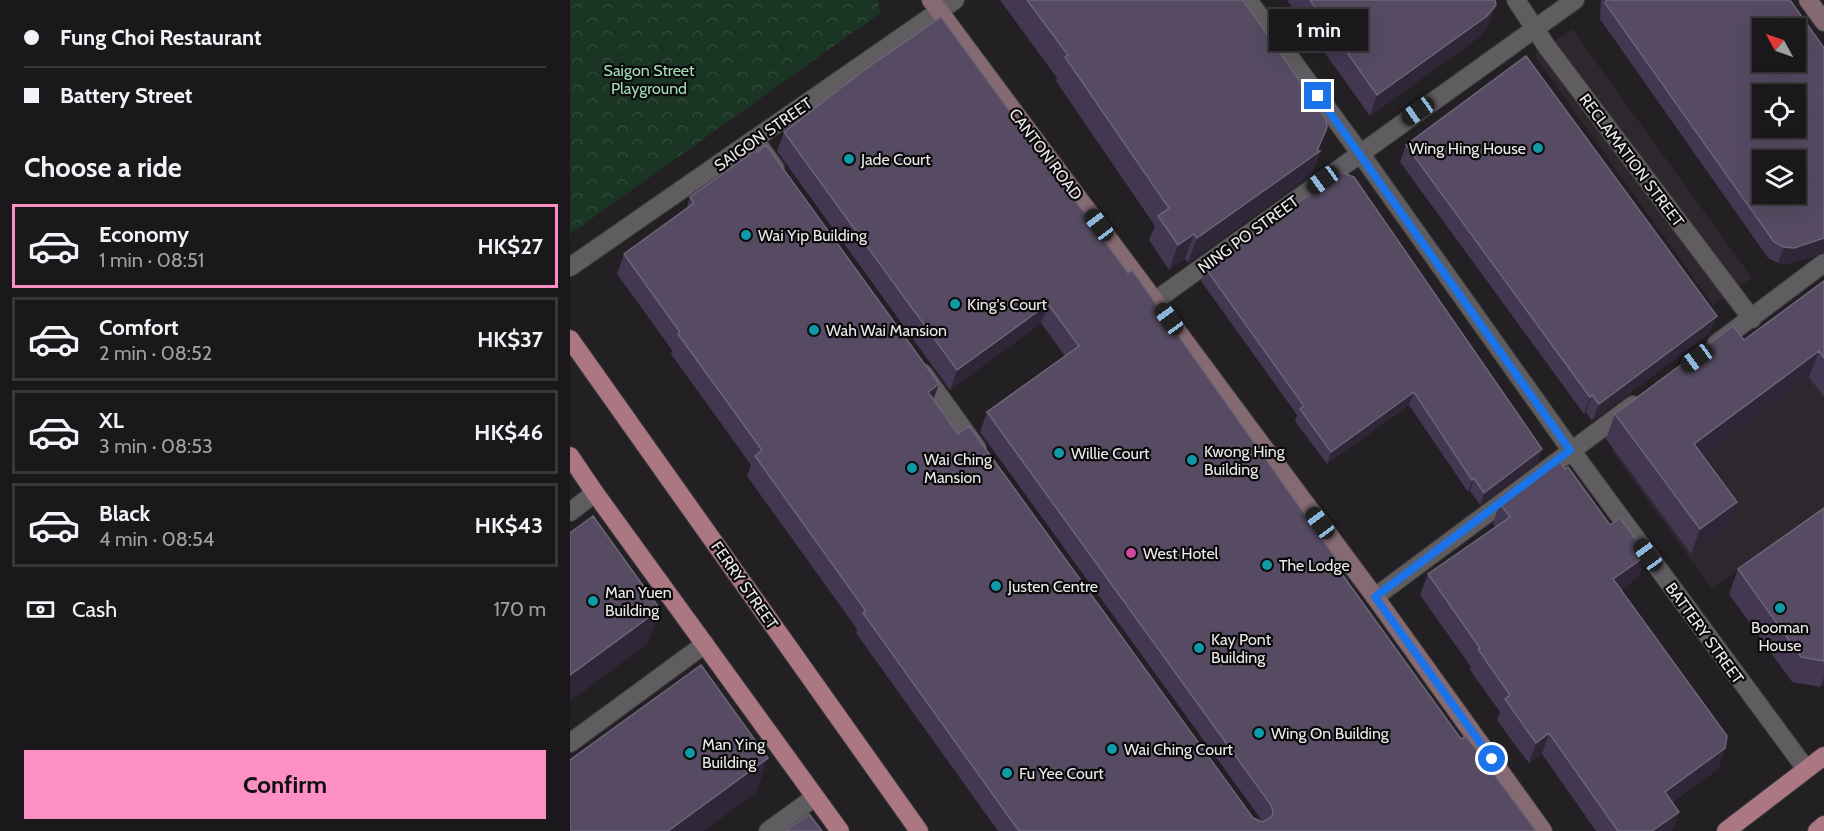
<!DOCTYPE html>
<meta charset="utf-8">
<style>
:root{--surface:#1a181a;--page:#272527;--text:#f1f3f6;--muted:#9fa0a2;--line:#383739;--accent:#fc8fc3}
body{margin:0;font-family:Cabin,sans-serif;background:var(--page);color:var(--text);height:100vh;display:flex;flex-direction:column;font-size:22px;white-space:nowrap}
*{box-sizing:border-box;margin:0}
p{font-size:20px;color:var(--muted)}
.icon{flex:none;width:33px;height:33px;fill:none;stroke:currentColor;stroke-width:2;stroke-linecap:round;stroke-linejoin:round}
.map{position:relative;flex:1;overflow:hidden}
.panel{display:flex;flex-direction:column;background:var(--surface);width:570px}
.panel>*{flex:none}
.banner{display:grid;align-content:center;height:132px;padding:0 24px;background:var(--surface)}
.needle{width:39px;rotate:310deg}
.buttons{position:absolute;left:1182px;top:18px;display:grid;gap:12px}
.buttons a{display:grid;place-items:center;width:54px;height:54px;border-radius:0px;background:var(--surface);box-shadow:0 6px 24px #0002,0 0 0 2px var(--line);font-size:30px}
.end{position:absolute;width:27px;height:27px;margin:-14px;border:8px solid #1a73e8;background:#fff;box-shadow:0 0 0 3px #fff}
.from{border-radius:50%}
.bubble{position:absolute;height:42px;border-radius:0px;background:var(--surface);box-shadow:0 6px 24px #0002,0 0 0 2px var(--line);font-size:20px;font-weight:700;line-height:42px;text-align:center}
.car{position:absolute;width:18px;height:36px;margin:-18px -9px;border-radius:8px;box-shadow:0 0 4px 2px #0007;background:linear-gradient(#222 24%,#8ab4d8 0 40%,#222 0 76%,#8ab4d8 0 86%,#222 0)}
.banner b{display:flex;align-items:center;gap:21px;height:57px;font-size:22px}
.banner b+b{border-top:2px solid var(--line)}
.banner i{width:15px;height:15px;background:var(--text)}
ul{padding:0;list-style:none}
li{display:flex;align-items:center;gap:18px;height:84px;margin:0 12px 9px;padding:0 12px;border:3px solid var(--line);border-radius:0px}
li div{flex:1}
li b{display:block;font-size:22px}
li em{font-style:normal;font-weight:700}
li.selected{border-color:var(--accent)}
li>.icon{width:54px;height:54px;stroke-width:1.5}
h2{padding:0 24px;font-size:27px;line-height:72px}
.pay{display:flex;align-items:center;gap:15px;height:66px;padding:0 24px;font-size:22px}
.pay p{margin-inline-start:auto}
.button{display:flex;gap:12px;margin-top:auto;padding:12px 24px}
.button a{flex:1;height:69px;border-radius:0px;background:var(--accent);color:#111;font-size:24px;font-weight:700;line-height:69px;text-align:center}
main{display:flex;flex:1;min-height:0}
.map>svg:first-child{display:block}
.built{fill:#2e282e}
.park{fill:url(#park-crowns)}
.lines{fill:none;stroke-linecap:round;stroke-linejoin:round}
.street-casing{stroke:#3d3b3d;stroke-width:20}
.secondary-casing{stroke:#3d3b3d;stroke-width:20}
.primary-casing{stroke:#3d3b3d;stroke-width:20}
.street{stroke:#605d60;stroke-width:18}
.secondary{stroke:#866a71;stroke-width:18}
.primary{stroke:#ab7783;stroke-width:18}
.wall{fill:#443752}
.shaded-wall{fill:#2f2638}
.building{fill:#564b62;stroke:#6d6478;stroke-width:1.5;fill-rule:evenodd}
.route{stroke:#1a73e8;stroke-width:8}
.culture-dot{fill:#0f9aa8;stroke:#0b0a0b;stroke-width:2}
.hotel-dot{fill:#d1479c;stroke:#0b0a0b;stroke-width:2}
.labels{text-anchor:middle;stroke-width:4.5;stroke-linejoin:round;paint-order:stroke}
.park-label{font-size:16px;fill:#a3deb7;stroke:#0b0a0b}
.street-label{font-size:16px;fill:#ebeaeb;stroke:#0b0a0b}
.poi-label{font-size:16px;fill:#ebeaeb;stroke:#0b0a0b;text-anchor:start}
</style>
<main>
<section class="panel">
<div class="banner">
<b><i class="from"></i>Fung Choi Restaurant</b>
<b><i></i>Battery Street</b>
</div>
<h2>Choose a ride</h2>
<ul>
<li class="selected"><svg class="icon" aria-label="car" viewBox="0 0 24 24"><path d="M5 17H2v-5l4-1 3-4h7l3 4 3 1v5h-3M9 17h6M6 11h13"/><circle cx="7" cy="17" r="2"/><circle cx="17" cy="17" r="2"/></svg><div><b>Economy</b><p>1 min · 08:51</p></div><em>HK$27</em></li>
<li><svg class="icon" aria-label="car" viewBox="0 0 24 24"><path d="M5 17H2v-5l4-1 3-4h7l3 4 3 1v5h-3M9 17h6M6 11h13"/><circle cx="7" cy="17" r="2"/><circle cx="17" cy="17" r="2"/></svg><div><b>Comfort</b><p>2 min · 08:52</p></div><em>HK$37</em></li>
<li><svg class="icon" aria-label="car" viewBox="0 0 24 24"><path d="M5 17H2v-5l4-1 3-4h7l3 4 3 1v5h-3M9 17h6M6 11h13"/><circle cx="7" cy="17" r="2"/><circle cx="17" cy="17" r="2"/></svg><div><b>XL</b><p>3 min · 08:53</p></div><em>HK$46</em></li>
<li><svg class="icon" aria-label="car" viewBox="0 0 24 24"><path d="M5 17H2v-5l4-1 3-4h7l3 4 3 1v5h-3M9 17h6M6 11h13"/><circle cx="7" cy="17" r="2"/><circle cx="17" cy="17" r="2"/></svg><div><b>Black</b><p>4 min · 08:54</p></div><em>HK$43</em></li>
</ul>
<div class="pay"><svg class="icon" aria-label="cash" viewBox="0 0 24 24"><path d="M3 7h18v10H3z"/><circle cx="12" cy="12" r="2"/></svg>Cash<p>170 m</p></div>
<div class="button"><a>Confirm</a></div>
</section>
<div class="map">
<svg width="1254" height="831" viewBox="0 0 1254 831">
<defs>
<pattern id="park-crowns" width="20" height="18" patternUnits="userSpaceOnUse" patternTransform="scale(1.5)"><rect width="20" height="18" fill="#1a3524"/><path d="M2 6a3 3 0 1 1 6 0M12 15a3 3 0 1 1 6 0" fill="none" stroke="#304939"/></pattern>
</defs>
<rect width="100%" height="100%" fill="#222022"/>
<path class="built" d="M1002,29l180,249 -39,27 -179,-250z
M1247,300l7,10v197l-112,82 -101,-139z"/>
<path class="park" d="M0,0h308l2,13 -310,221z"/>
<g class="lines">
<g class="street-casing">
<path id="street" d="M678,0l112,153 211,297 235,319
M946,0l31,47 205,272
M185,140l20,28
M0,267l385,-267
M586,300l419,-300
M1146,344l108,-81
M353,373l54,75
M0,512l25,-19
M805,597l258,-192
M0,743l135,-99
M198,831l47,-34"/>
</g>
<g class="secondary-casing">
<path id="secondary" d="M361,0l444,597 168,234
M1238,0l16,22"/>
</g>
<g class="primary-casing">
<path id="primary" d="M0,339l349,492
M0,456l25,37 245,338
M1156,831l98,-75
M1247,831l7,-6"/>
</g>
<use href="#street" class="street"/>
<use href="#secondary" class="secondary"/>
<use href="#primary" class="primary"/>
</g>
<path class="wall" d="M430,0h243l77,151 -9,24 -123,88 -3,-4 -16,11 -20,-30 6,-14 -99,-145 1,-3z
M717,0h208l1,5 -8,21 -9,11 -109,79z
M1031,0h189l34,48v205l-36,11 -10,-1 -10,-5 -168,-239z
M293,71l477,501 121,167 75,92h-538l-142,-198 1,-4 -110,-153 4,-11 -80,-111 1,-4 -55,-76 7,-20 62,-44 4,-13 249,187 -6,15 25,35 295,384 10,4 -283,-390 7,-20 78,-56 -24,-33 -91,67 -173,-239 7,-19z
M836,145l304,188 -118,88 -6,-9 -2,2 -184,-252z
M636,269l332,193 -58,43 -10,-14 -2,1 -59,-87 -82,59 -32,-43 2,-6 -96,-134z
M1254,281v116l-15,-20 -106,79 34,46 -9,25 -37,27 -85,-115 9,-25 129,-74z
M930,503l139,73 -19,14 105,158 -7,21 -46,33 7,10 -7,19h-76l-54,-77 -13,9 -17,-22 -15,-21 3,-8 -30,-42 1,-3 -51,-72 8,-21 67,-47 -2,-4z
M1254,508v177l-4,2 -28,-5 -63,-88 9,-25z"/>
<path class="shaded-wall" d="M926,5l-8,21 -9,11 -109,79 7,-21z
M757,128l-16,47 -123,88 9,-25z
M624,234l-9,25 -16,11 9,-25z
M1254,238v15l-36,11 -10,-1 6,-16z
M478,304l-7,19 -91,67 7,-20z
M1147,316l-7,17 -118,88 7,-17z
M1249,351l-10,26 -124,92 9,-25z
M369,384l-7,19 -4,-11z
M844,392l-5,13 -82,59 4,-12z
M1022,395l-6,17 -2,2 6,-17z
M972,449l-4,13 -58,43 4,-12z
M904,478l-4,13 -2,1 4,-12z
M1167,502l-9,25 -37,27 9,-25z
M1077,555l-8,21 -34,24 8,-21z
M90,609l-12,35 -78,57v-26z
M1254,677v8l-4,2z
M979,733l-7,21 -13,9 7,-20z
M1155,748l-7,21 -61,43 8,-20z
M198,758l-12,35 -53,38h-35z
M1109,812l-7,19h-20z"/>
<path class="building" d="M457,0h216l83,119 1,9 -10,22 3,1 -123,87 -3,-4 -16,11 -20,-29 11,-8 -104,-151 3,-2z
M740,0h185l1,5 -9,11 -110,79z
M1036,0h184l34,48v190l-30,10 -10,-1 -10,-5 -169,-239zM1192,28h34v34h-34zM1192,94h34v34h-34zM1192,160h34v34h-34z
M371,17l187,256 4,-3 210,297 -3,3 122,169 5,-3 70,95h-517l-156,-218 3,-2 -111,-155 7,-6 -84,-116 2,-2 -56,-78 70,-51 -4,-6 66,-47 2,2 8,-7 173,239 -11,8 30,42 11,-8 284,392 10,4 9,-6 1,-5 -2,-6 -284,-393 92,-66 -31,-42 -91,66 -173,-238 79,-61z
M956,56l191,260 -118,88 -7,-9 -2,2 -184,-252z
M771,172l13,5 188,272 -58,44 -10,-15 -2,2 -58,-88 -83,60 -31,-43 4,-3 -98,-137z
M1254,281v77l-5,-7 -125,93 43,58 -37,27 -85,-115 118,-88 11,14z
M988,459l7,10 3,-2 42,58 10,-7 27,37 -34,24 114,157 -2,12 -60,44 14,20 -27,19h-34l-69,-98 -13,10 -31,-44 5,-4 -32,-46 2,-1 -52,-74 82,-57 -10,-14z
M1254,508v153l-23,-4 -63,-88z
M23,516l67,93 -90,66v-142z
M131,665l67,93 -100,73h-98v-71z
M239,814l13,17h-37z"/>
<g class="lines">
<path class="route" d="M748,96l252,354 -195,147 117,162"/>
</g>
<g class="culture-dot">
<circle cx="968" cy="148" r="6"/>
<circle cx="279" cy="159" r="6"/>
<circle cx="176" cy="235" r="6"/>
<circle cx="385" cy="304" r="6"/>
<circle cx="244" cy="330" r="6"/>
<circle cx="489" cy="453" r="6"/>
<circle cx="622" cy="460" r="6"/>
<circle cx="342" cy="468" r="6"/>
<circle cx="697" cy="565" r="6"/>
<circle cx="426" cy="586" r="6"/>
<circle cx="23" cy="601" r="6"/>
<circle cx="1210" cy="608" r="6"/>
<circle cx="629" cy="648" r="6"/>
<circle cx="689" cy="733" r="6"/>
<circle cx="542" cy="749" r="6"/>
<circle cx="120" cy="753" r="6"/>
<circle cx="437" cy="773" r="6"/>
</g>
<circle class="hotel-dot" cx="561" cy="553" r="6"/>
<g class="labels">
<g class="park-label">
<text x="79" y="76">Saigon Street<tspan x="79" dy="18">Playground</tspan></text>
</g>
<g class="street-label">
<text transform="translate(193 134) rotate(-35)" y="6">SAIGON STREET</text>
<text transform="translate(476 154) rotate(53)" y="6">CANTON ROAD</text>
<text transform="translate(1062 160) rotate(53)" y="6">RECLAMATION STREET</text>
<text transform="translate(678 234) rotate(-36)" y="6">NING PO STREET</text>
<text transform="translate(175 585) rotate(55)" y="6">FERRY STREET</text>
<text transform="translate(1135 633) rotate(54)" y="6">BATTERY STREET</text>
</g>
<g class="poi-label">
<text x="956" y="154" text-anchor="end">Wing Hing House</text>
<text x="291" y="165">Jade Court</text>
<text x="188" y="241">Wai Yip Building</text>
<text x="397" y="310">King's Court</text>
<text x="256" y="336">Wah Wai Mansion</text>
<text x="634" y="457">Kwong Hing<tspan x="634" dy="18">Building</tspan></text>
<text x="501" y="459">Willie Court</text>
<text x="354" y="465">Wai Ching<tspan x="354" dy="18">Mansion</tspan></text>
<text x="573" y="559">West Hotel</text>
<text x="709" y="571">The Lodge</text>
<text x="438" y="592">Justen Centre</text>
<text x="35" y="598">Man Yuen<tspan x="35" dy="18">Building</tspan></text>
<text x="1210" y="633" text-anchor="middle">Booman<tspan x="1210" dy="18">House</tspan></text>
<text x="641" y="645">Kay Pont<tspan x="641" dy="18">Building</tspan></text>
<text x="701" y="739">Wing On Building</text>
<text x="132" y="750">Man Ying<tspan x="132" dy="18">Building</tspan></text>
<text x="554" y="755">Wai Ching Court</text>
<text x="449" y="779">Fu Yee Court</text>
</g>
</g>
</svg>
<div class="buttons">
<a><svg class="needle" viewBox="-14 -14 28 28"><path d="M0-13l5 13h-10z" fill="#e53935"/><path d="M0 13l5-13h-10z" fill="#9fa0a2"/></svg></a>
<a><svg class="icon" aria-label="locate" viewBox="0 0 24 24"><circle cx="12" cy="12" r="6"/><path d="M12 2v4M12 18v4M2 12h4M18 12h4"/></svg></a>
<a><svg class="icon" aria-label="layers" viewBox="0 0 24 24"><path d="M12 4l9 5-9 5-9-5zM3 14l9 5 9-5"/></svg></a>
</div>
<i class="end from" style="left:922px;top:759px"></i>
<i class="end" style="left:748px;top:96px"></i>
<div class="bubble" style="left:699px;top:9px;width:99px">1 min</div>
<i class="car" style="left:848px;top:111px;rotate:235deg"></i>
<i class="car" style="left:753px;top:180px;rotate:234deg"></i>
<i class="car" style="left:529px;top:225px;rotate:323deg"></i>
<i class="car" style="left:599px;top:319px;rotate:324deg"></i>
<i class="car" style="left:1127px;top:358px;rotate:234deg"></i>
<i class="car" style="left:750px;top:523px;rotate:323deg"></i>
<i class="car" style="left:1078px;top:555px;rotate:324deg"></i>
</div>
</main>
